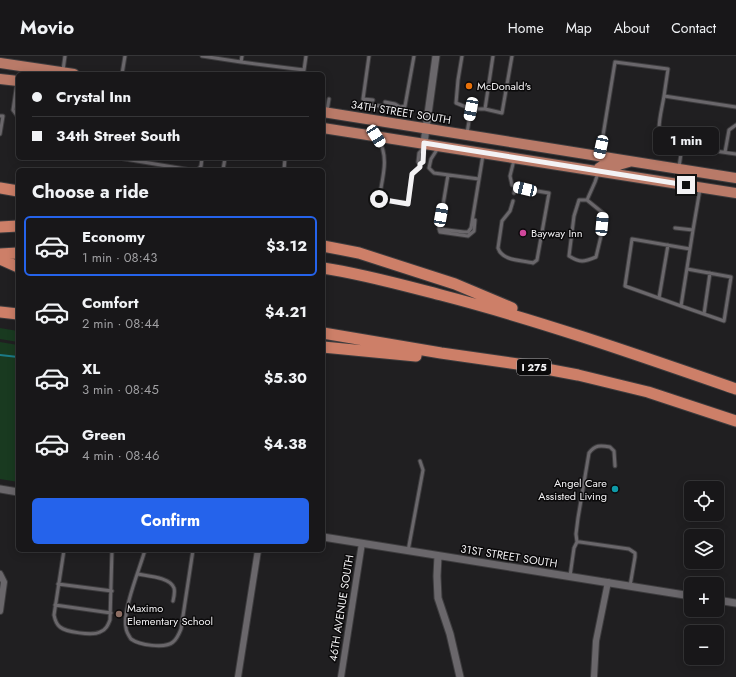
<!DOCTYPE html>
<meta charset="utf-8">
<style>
:root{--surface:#181719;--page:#212022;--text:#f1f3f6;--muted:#9f9fa2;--line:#363638;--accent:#2563eb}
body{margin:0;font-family:Jost,sans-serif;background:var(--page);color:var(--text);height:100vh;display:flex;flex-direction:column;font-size:15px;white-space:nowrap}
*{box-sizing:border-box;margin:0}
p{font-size:13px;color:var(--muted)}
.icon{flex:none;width:22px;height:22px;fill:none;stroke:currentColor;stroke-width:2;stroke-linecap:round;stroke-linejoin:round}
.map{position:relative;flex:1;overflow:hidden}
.sheet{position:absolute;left:16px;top:112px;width:309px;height:384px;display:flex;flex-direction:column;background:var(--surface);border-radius:6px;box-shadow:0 2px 10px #0003,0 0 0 1px var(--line)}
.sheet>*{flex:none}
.top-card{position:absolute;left:16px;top:16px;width:309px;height:88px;border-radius:6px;box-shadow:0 2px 10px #0003,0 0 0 1px var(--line);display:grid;align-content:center;height:88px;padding:0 16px;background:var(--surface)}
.controls{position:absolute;left:684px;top:425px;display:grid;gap:8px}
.controls a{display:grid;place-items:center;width:40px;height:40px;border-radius:6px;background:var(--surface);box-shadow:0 2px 10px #0003,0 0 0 1px var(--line);font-size:20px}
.end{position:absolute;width:18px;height:18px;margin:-9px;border:5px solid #f3f2f4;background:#111;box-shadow:0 0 0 2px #111}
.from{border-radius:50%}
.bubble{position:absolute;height:28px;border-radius:6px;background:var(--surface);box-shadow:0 2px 10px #0003,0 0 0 1px var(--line);font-size:13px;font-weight:700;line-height:28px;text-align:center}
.car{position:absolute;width:12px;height:24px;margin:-12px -6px;border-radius:5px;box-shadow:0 0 3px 1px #0007;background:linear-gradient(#fff 24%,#345 0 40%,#fff 0 76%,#345 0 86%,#fff 0)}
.top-card b{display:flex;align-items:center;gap:14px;height:38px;font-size:15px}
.top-card b+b{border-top:1px solid var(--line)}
.top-card i{width:10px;height:10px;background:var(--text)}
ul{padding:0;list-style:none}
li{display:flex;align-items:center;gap:12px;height:60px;margin:0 8px 6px;padding:0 8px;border:2px solid transparent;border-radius:6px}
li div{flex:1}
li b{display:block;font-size:15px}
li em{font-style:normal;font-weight:700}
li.active{border-color:var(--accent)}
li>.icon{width:36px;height:36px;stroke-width:1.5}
h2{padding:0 16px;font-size:18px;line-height:48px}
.action{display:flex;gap:8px;margin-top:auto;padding:8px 16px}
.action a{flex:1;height:46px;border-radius:6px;background:var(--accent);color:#fff;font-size:16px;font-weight:700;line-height:46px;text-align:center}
header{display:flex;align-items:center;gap:24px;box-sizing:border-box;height:56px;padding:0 20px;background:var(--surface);border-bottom:1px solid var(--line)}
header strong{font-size:19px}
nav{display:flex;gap:22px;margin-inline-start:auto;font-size:14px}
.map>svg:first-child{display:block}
.green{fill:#193a20}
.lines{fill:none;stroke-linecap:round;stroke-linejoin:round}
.stream{stroke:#1c7b87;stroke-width:2}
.service-casing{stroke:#3d3c3e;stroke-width:5}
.minor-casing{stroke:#3d3c3e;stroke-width:8}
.tertiary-casing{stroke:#3d3c3e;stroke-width:9}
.trunk-casing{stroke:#3d3c3e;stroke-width:12}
.motorway-casing{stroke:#3d3c3e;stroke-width:13}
.service{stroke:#6a676b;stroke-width:3}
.minor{stroke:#6a676b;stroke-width:6}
.tertiary{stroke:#6a676b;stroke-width:7}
.trunk{stroke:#b97a68;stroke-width:10}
.motorway{stroke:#cd7f68;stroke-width:11}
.route{stroke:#f3f2f4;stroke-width:5}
.food-dot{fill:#e8710a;stroke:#0a090a;stroke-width:1.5}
.hotel-dot{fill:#d1479c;stroke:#0a090a;stroke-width:1.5}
.culture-dot{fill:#0f9aa8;stroke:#0a090a;stroke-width:1.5}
.education-dot{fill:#8d6e63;stroke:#0a090a;stroke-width:1.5}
.labels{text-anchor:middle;stroke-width:3;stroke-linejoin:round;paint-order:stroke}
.shield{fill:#0a090a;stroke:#adacae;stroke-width:1}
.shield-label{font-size:10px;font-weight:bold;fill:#f3f2f4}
.poi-label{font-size:11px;fill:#f3f2f4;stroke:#0a090a;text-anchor:start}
.street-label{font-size:11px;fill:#f3f2f4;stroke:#0a090a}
</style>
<header>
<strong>Movio</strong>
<nav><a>Home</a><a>Map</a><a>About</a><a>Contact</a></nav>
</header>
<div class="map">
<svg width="736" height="621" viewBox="0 0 736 621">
<rect width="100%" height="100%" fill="#201f21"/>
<path class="green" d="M0,272l18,3v11l-18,-3z
M0,286l18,3v137l-18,-3z"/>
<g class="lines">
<path class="stream" d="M0,299l18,2"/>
<g class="service-casing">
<path id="service" d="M202,0l39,6
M242,0l-1,6 63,8 -1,4
M369,0l-6,43 2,5 31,4 9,-2 9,-50
M462,0l-4,24 -2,23 15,6h14l8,-53
M63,14l2,-14
M304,14l2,-14
M122,18l3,-18
M17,27l-4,27 5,7
M664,40c-2,14 -11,41 2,48l70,10
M363,43l10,1
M385,46l10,2 5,3
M485,53l17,4 10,-57
M327,55l2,-12
M0,60h3l-3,18
M467,77l4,-24
M378,83c12,18 4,40 1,60l29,4 4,-29 7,-7 1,-3
M438,92l-7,11 -2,9 5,5 45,6
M422,94l-3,3 -1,9 2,2 3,-2 1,-9 -2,-3 1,-4
M725,96l4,-22 7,-5
M600,98l15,-92 53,7 -4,27 72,11
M119,102l72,12
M679,111l3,-20
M198,114l3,-4 1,-8
M223,114l2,-12
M284,114l1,-12
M514,137l1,-6
M579,144h8l16,13 -2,23 -5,21c-12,5 -16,6 -27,-1l5,-40z
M587,144l8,-18 3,-9
M513,145l-3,10 -8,10 -4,27c4,13 23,12 35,15l4,-3 12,-67 -24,-4 -13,-4 -2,-9 4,-16
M675,172l18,2 7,-41
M439,173l25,3h4l3,-4 12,-73
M439,173l1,3 28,4 6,-5 1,-11
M439,173l9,-54
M690,193l-58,-10 -7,47 56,20 12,-76
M659,242l9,-53
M681,250l43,15 7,-44 -44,-8
M704,258l6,-41
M577,486l-1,-8 2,-16 11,-65c6,-8 11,-8 21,-6l4,4 1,15
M64,494l-10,65c1,5 2,9 6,12 6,5 32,9 40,5 6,-2 8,-7 10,-12l2,-70
M145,494c-5,18 -23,61 -19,78 0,3 3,8 5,11 8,6 34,10 42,3 4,-3 6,-8 8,-13l12,-79
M408,495l15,-81 -3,-9
M138,518c9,2 32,3 36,14 1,4 0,9 -1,13
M570,520l4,-28 3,-6h3l49,7 6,4v4l-5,29
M58,528l54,7
M55,549l56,8"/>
</g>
<g class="minor-casing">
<path id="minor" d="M0,518l4,8 -4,29
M238,621l20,-127
M341,621l21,-134
M594,621l2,-36 12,-59"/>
</g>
<g class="tertiary-casing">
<path id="tertiary" d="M424,87l12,-87
M0,433l18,3
M323,481l368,59
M438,500l-1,20 1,22 12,36 10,43
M717,544l19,3"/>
</g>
<g class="trunk-casing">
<path id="trunk" d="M0,7l74,11
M0,23l18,2
M323,56l413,66
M323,72l413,65
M598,115l1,-3 3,-2h13l14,-4"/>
</g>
<g class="motorway-casing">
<path id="motorway" d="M0,132l18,3
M0,171l18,-1
M323,190l36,7 96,31 57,24
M0,198l18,-1
M0,203l18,8
M323,212c40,6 79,17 118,27 100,26 197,60 295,94
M0,256l18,2
M323,277l118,20 84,12 53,10 70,17 88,29
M323,291l93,9"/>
</g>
<use href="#service" class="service"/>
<use href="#minor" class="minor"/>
<use href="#tertiary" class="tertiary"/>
<use href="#trunk" class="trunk"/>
<use href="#motorway" class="motorway"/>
</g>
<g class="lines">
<path class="route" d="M379,143l29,5 4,-30 8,-7v-3l3,-2 1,-19 262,42"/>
</g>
<circle class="food-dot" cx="469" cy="30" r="4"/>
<circle class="hotel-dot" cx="523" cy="177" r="4"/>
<circle class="culture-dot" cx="615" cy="433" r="4"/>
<circle class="education-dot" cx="119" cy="558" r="4"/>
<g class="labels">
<rect class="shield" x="517" y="303" width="34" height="16" rx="3"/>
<g class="shield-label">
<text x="534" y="315">I 275</text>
</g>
<g class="poi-label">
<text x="477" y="34">McDonald's</text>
<text x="531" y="181">Bayway Inn</text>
<text x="607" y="431" text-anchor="end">Angel Care<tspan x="607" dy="13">Assisted Living</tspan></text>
<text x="127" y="556">Maximo<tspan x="127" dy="13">Elementary School</tspan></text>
</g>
<g class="street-label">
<text transform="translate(401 56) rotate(9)" y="4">34TH STREET SOUTH</text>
<text transform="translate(509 500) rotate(9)" y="4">31ST STREET SOUTH</text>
<text transform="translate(341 552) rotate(-81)" y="4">46TH AVENUE SOUTH</text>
</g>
</g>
</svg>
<div class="controls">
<a><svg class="icon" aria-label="locate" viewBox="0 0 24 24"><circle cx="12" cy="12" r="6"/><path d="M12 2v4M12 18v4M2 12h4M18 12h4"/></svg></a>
<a><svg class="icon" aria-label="layers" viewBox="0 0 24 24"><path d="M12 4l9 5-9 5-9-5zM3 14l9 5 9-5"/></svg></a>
<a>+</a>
<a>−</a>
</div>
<i class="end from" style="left:379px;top:143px"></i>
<i class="end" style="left:686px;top:129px"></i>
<div class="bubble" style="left:653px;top:71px;width:66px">1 min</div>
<i class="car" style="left:471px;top:53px;rotate:191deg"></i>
<i class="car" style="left:376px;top:80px;rotate:147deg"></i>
<i class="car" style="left:601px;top:91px;rotate:192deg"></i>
<i class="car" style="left:525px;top:133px;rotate:283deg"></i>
<i class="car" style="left:441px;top:159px;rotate:10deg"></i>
<i class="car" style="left:602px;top:168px;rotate:5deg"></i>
<div class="top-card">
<b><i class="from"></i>Crystal Inn</b>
<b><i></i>34th Street South</b>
</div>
<section class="sheet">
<h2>Choose a ride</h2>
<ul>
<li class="active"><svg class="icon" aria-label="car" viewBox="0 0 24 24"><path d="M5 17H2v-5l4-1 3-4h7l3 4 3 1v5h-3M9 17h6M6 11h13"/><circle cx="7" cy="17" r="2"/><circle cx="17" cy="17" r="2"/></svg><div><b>Economy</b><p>1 min · 08:43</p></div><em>$3.12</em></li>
<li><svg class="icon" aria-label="car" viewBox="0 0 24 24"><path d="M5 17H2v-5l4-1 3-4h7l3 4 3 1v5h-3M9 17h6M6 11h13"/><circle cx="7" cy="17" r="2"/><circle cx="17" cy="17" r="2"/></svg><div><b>Comfort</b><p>2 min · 08:44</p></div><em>$4.21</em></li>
<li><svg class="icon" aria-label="car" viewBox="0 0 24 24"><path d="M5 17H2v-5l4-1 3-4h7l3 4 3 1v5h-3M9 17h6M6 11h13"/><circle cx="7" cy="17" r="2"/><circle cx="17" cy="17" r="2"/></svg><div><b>XL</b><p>3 min · 08:45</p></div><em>$5.30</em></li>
<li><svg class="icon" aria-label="car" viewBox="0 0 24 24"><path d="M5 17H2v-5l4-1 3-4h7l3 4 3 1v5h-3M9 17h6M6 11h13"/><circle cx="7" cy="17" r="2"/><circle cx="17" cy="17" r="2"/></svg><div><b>Green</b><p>4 min · 08:46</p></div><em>$4.38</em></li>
</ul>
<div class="action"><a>Confirm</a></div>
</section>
</div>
